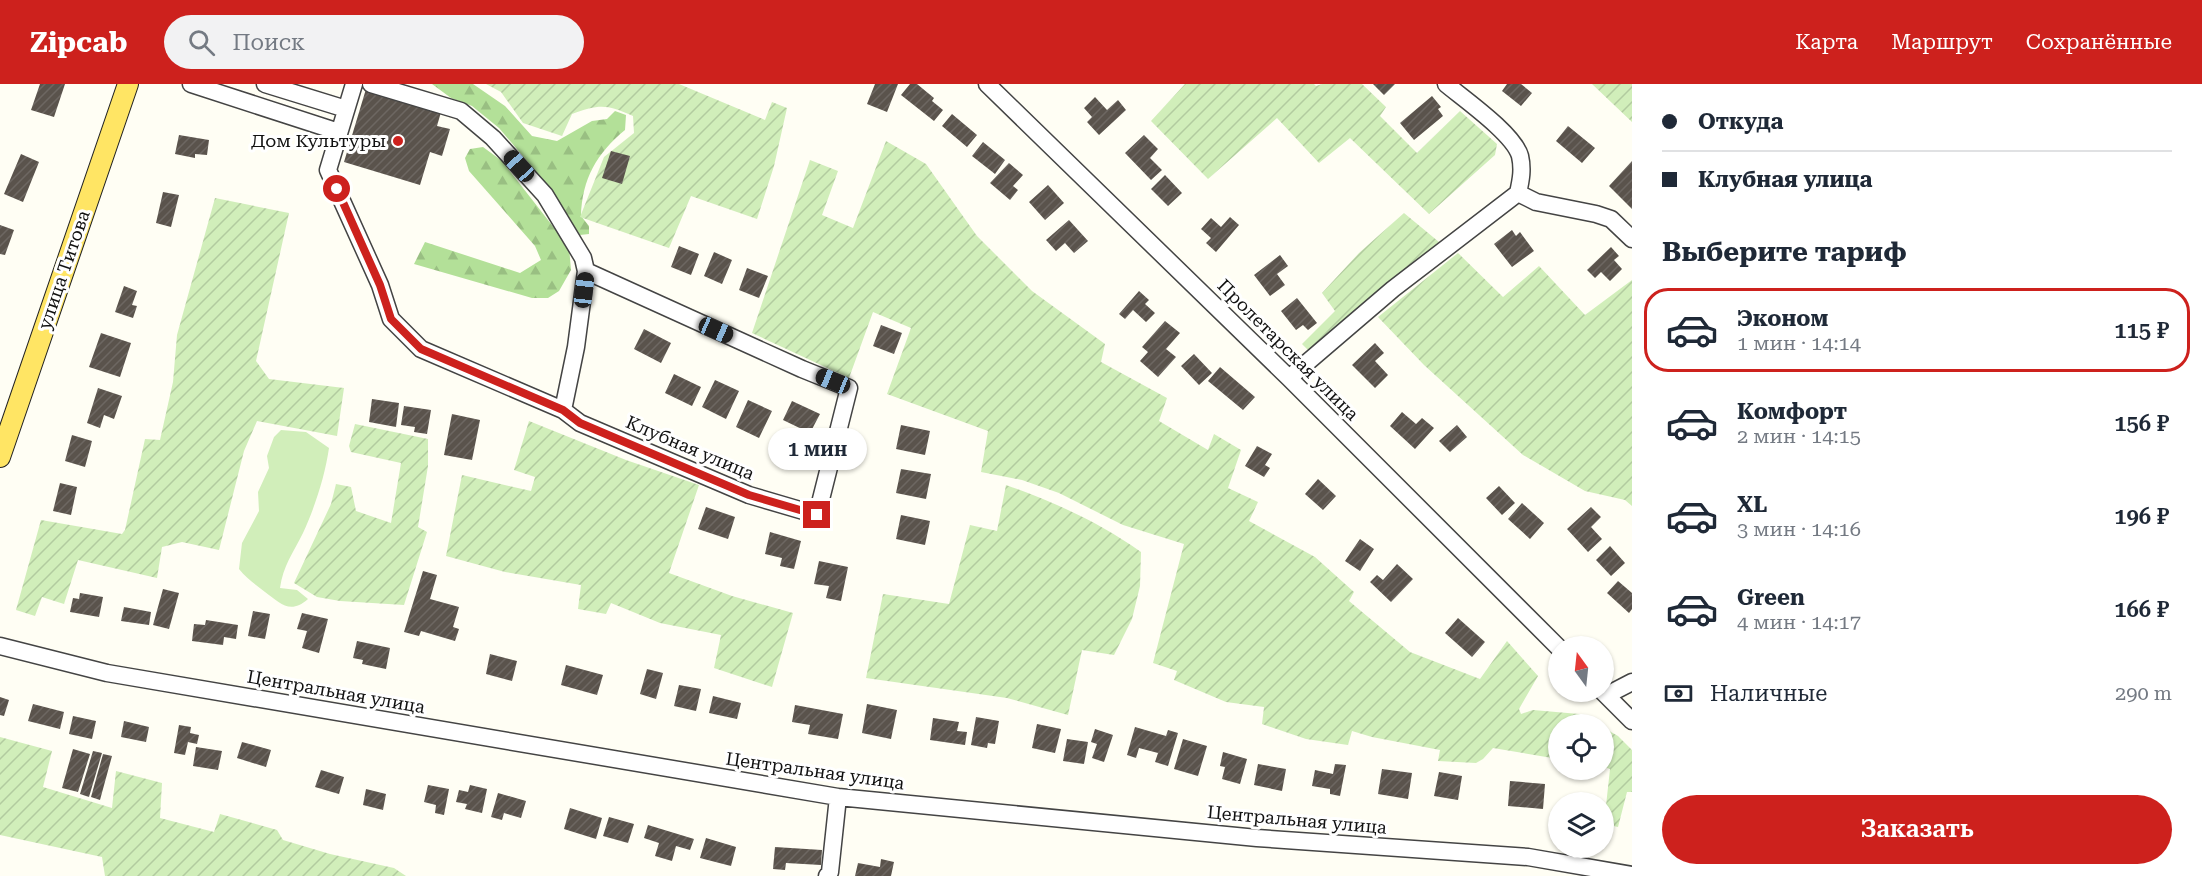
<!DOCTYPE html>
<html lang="ru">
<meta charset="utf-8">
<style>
:root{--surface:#fff;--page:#f2f2f3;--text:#1f2937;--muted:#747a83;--line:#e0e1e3;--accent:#cd211d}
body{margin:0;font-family:"Roboto Serif",serif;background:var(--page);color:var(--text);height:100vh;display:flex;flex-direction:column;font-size:22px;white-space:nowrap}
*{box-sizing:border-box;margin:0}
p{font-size:20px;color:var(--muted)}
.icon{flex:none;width:33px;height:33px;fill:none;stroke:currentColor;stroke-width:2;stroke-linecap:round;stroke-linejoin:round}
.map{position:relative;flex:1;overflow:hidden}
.sheet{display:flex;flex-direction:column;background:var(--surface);width:570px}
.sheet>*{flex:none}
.hud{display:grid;align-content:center;height:132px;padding:0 30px;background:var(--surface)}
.needle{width:39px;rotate:345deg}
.tools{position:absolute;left:1548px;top:552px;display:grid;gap:12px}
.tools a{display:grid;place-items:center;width:66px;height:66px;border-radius:50%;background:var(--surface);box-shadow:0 2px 4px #0004;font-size:30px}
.end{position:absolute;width:27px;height:27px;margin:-14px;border:8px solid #cd211d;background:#fff;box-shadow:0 0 0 3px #fff}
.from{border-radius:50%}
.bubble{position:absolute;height:42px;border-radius:21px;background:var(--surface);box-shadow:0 2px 4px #0004;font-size:20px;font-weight:600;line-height:42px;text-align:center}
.car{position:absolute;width:18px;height:36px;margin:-18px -9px;border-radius:8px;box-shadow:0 0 4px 2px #0007;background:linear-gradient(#222 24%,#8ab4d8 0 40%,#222 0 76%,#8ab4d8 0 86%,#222 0)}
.hud b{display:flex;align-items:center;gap:21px;height:57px;font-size:22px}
.hud b+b{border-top:2px solid var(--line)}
.hud i{width:15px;height:15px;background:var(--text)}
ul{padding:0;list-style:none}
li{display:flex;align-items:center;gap:18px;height:84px;margin:0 12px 9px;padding:0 18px;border:3px solid transparent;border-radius:24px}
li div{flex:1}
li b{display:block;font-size:22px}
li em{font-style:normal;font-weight:600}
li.selected{border-color:var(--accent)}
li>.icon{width:54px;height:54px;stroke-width:1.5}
h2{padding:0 30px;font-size:27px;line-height:72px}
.pay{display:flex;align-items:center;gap:15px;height:66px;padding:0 30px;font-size:22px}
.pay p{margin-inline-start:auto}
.button{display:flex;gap:12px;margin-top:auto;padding:12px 30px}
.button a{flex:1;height:69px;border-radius:36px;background:var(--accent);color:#fff;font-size:24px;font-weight:600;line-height:69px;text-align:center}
header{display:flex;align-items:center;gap:36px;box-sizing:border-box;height:84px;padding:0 30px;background:var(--accent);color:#fff}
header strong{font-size:28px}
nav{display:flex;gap:33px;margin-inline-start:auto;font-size:21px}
.search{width:420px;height:54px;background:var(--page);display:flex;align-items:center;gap:15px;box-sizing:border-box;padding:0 21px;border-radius:33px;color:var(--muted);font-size:22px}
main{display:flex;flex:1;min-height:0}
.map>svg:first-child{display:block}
.grass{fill:#d1eeba}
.forest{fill:url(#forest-firs)}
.garden{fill:url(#garden-furrows)}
.building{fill:url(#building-hatch)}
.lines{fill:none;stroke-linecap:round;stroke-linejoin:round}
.minor-casing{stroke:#444;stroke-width:19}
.major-casing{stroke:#222;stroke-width:22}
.minor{stroke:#fff;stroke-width:16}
.major{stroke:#ffe564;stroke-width:20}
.route{stroke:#cd211d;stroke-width:8}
.poi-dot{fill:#cd211d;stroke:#fff;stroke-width:2}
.labels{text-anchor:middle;stroke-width:6;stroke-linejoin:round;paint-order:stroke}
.poi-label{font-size:18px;fill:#111;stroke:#fff;text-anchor:end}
.street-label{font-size:18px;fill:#111;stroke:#fff}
</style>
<header>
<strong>Zipcab</strong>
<div class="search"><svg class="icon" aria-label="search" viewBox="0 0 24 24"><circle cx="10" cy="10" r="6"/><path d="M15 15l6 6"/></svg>Поиск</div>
<nav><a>Карта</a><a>Маршрут</a><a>Сохранённые</a></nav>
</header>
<main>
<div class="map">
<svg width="1632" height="792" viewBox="0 0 1632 792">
<defs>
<pattern id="forest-firs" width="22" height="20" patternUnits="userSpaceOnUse" patternTransform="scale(1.5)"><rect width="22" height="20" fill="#b3e098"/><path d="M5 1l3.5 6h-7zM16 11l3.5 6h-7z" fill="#99bf82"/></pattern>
<pattern id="garden-furrows" width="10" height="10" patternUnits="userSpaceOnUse" patternTransform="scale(1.5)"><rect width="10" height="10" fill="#d1eeba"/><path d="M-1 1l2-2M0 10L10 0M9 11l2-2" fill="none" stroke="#b2cb9f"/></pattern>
<pattern id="building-hatch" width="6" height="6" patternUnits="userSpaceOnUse" patternTransform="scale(1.5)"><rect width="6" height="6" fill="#5a534c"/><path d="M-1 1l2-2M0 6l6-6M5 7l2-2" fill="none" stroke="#6d6762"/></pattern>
</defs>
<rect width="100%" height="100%" fill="#fffef4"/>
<path class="grass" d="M281,346l25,2 23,16c-4,28 -14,59 -26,85 -10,20 -20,33 -23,55l17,2 11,9c-18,16 -28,4 -43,-7 -9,-7 -18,-13 -26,-23l3,-26 17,-32 -1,-19 11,-24 -2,-12 7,-19z"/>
<path class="forest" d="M432,0h41l32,22 27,30 25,5 35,-20 15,-2 8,-8 11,4 -1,15c-28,23 -43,49 -44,86l8,10v8l-9,1 -42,-61 -39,-46 -27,-22 -21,-8z
M483,63l19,14 67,86 2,23 -12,21 -11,7h-16l-118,-34 11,-22 95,31 21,-13 -6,-14 -66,-75 -4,-13 5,-9z"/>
<path class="garden" d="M486,0h193l86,36 7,-18 15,6 -13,58 -17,53 -66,-23 -22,52 -89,-31 24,-60 30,-24 -1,-17c-27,-12 -33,-12 -61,-2l-10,22 -39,-13 -22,-31z
M1185,0h129l2,2 6,-2h40l24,23 -6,9 37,37 43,-42 37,33 -2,11 -66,59 -79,-76 -31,25 -42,-45 -69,61 -57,-58z
M1592,0h40v38z
M886,57l40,23 51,72 55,55 73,53 -4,18 66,36 -8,23 49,29 6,-16 27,16 -13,38 30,14 -9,19 66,36 39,35 -5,9 61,51 70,27 27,-38 31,35 -19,33 2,5 12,-4 46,4 18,10h-39v35l-65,-11 -10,11 -7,4 -38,-2 2,-11 -68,-13 -20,-6 -4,14 -42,-6 -44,-15 2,-17 -38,-5 -52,-22 3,-9 -24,-8 31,-119 -61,-19 -64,-32 -37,-13 -41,-8 7,-41 -101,-37 24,-66 -38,-16 -24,66 -97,-45 58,-173 28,11 -16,44 31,13z
M215,114l74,15 -33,148 13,18 75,9 -7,48 -80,-15 -13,30 -25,99 -37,-8 -20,5 -5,31 -79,-18 -14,44 -22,-7 -7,19 -19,-6 25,-90 81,14 3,-4 20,-91 15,1 13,-58 4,-47z
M1404,129l35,29 -130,109 -7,-7 33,-33 -13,-18 37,-40z
M1458,169l45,44 36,-31 46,49 47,-35v226l-7,-6 -40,-9 -62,-36 -99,-90 -46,-48z
M529,337l97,39 73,25 -30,88 63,23 61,17 -21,74 -58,-19 7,-33 -61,-12 -49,-20 -5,11 -28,-5 3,-24 -76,-13 -59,-16 16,-81 69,16 4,-14 -21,-7z
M355,340l73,15v27l-10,61 9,5 -23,73 -64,-4 -23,-4 -23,-14 37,-79 5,-20 15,3 5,24 35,12 10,-60 -50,-11 -2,-6z
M1006,401c48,17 93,37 135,67l-1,34 -8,33 -18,36 -32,-5 -14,65 -61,-17 -141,-20 17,-84 66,10 21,-79 27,6z
M1604,644l14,8 14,14v42h-5l-9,35 -14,-3 6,-55 -6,-2z
M0,653l52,14 -9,36 69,21 4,-37 46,12 -2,35 54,14 6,-18 57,16 6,10 47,14 64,14 12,8h-301l-3,-19 -102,-22z"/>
<path class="building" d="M40,0h25l-11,33 -23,-7z
M875,0h23l-11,28 -20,-8z
M910,0h7l17,14 -2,3 11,9 -9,11 -33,-26z
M1373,0h22l-11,11z
M1507,0h14l11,9 -11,13 -19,-15z
M366,5l75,23 -4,14 13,3 -8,27 -12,-4 -10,33 -76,-23z
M1432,12l9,11 -3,2 5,7 -29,24 -14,-17z
M1095,13l12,13 11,-10 8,10 -27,25 -12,-13 5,-5 -8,-9z
M952,30l25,21 -10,12 -25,-21z
M1568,42l27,22 -13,15 -26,-22z
M179,51l30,5 -2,15 -12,-1v4l-20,-4z
M1144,51l14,14 -8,9 12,12 -11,10 -26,-27z
M983,58l22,18 -10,14 -23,-18z
M611,67l19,5 -8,28 -20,-6z
M21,70l18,8 -16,40 -19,-8z
M1632,77v48l-23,-23z
M1009,79l14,12 -10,11 5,4 -8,10 -20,-17z
M1165,91l17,18 -14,13 -17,-17z
M1048,101l16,18 -19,17 -16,-18z
M163,108l16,3 -8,32 -15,-4z
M1230,133l9,8 -23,27 -10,-9 5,-5 -10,-9 10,-11 10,9z
M1069,136l19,21 -14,12 -9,-10 -9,8 -10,-11z
M0,141l14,5 -9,25 -5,-1z
M1512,146l4,6 4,-4 14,19 -22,16 -18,-23z
M679,162l20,8 -8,21 -20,-8z
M1611,163l8,9 -5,4 8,9 -12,12 -9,-9 -6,6 -8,-8z
M714,168l18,8 -10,24 -18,-8z
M1280,171l8,11 -11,8 8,11 -15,11 -16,-21z
M747,184l21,8 -9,22 -20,-8z
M124,202l13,5 -5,14 5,1 -4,12 -18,-6z
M1139,207l10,9 -4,4 10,9 -9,9 -13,-12 -8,9 -6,-5z
M1297,214l20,25 -9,7 -5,-5 -7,5 -15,-19z
M1165,237l15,12 -14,16 10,8 -18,20 -18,-16 8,-9 -6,-5z
M881,241l21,8 -8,21 -21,-8z
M644,245l27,14 -10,20 -27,-14z
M101,249l30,10 -11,34 -31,-10z
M1375,259l9,10 -9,8 13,14 -13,13 -23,-23z
M1194,270l18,19 -13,12 -18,-19z
M1220,283l35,30 -12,13 -35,-29z
M674,290l27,13 -9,19 -27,-13z
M715,296l24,11 -13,28 -24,-12z
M98,304l24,8 -8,23 -10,-4 -4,13 -13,-5z
M372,315l27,4 -3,24 -27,-5z
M748,316l24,11 -13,27 -23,-11z
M792,317l28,13 -10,19 -27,-13z
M404,322l27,4 -4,24 -13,-2 1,-5 -14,-2z
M1402,328l14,12 6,-6 12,10 -19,21 -25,-23z
M452,330l28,6 -8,40 -28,-5z
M901,341l29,6 -5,24 -29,-6z
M1457,341l10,12 -17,15 -11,-11z
M72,351l20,6 -7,26 -20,-6z
M1257,362l15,8 -7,11 5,3 -6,9 -19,-11z
M901,385l30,5 -5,25 -30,-6z
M1318,395l18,17 -13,14 -18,-16z
M60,399l17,4 -6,28 -18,-4z
M1499,402l16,17 -13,12 -16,-17z
M1522,419l22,20 -14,16 -22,-20z
M706,423l29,10 -7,22 -30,-10z
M1591,423l10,10 -10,10 11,12 -14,13 -21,-23z
M901,431l29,6 -5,24 -29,-6z
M770,448l31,9 -7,28 -14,-3 2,-8 -17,-4z
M1360,455l14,10 -14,22 -15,-10z
M1610,462l15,17 -14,13 -15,-16z
M819,477l29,6 -7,34 -15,-3 3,-12 -15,-2z
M1397,480l16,15 -22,23 -21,-20 7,-7 6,5z
M423,487l14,4 -7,24 29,8 -6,20 6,2 -4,12 -34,-10 -2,5 -15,-4z
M1618,497l14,12v16l-3,4 -22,-20z
M163,505l16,4 -10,36 -16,-4z
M80,509l23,4 -4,20 -29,-5 3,-14 6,1z
M124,523l27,5 -2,13 -28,-4z
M253,527l17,3 -5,25 -17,-3z
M302,529l26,6 -9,34 -17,-5 5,-17 -10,-2z
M1458,534l27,24 -13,15 -27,-24z
M206,536l32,5 -2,14 -12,-2 -1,8 -31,-4 2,-17 11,1z
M357,557l33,7 -4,21 -24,-5 1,-4 -10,-2z
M490,570l27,7 -5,20 -26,-7z
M566,581l37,10 -6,20 -36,-10z
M647,585l16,4 -7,26 -16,-5z
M679,601l22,4 -5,22 -22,-5z
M713,612l28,7 -4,16 -28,-6z
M0,613l9,3 -5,16 -4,-1z
M33,620l31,8 -4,17 -32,-8z
M867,620l30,6 -6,29 -29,-6z
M795,621l48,9 -5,25 -30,-5 2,-9 -18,-3z
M73,632l23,5 -4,18 -23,-5z
M976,633l23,4 -4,23 -7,-1 -1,5 -16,-3z
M933,634l26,4 -2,9 10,1 -2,13 -35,-5z
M124,637l25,6 -3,15 -25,-5z
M1037,640l24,5 -6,24 -23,-5z
M179,641l12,2 -1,6 9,2 -2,9 -9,-2 -3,13 -11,-2z
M1135,643l31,9 2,-6 10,3 -10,33 -13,-4 3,-9 -19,-5 -3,10 -9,-3z
M1095,645l18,6 -9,27 -12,-4 5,-14 -6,-2z
M1067,655l21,3 -4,22 -21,-3z
M1183,655l24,7 -9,30 -24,-7z
M242,658l29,8 -5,17 -29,-9z
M196,663l26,4 -4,19 -25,-4z
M73,665l17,5 -12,38 -16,-4z
M93,667l9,2 -13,44 -9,-3z
M1223,668l24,7 -7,25 -18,-5 3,-12 -5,-1z
M103,670l9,2 -12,44 -9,-3z
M1258,680l28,5 -4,22 -28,-6z
M1335,680l11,1 -6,31 -10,-2v-5l-18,-3 3,-16 18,4z
M1382,685l30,4 -4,26 -30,-5z
M321,686l23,7 -5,17 -24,-7z
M1439,688l23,4 -4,24 -24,-4z
M1510,697l35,3 -2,25 -35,-3z
M428,701l21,4 -5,26 -9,-2 1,-8 -12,-3z
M470,701l17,4 -5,24 -17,-4 2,-5 -11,-2 3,-12 9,2z
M366,705l20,5 -3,16 -20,-5z
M498,709l28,8 -5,17 -17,-5 -2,7 -11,-3z
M570,724l32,10 -6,21 -32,-10z
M609,733l25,7 -6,19 -25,-7z
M648,741l46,14 -4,11 -14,-4 -4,15 -17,-5 4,-13 -15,-5z
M706,754l30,9 -5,19 -31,-8z
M775,763l47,3 -1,15 -35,-2 -1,7 -12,-1z
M881,775l13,3 -3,14h-36l3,-13 22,4z"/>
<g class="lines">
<g class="minor-casing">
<path id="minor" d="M191,0l148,48
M265,0l81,25
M354,0l-26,86 52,115 11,34 30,30 142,61
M371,0l90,27 32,27 52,57 38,63 3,13 -10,76 -13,63 17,13 169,72 68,20 32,-127 -47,-19 -216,-98
M987,0l302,294 269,269
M1446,0c18,15 68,50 74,72 3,13 1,24 -2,37l18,9 60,12 15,5 21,20
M1289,294l104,-89 125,-96
M0,562l107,27 731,124 419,41 271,19 104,18
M1603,608l29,29
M1607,611l25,-13
M827,792l3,-4 8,-75"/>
</g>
<g class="major-casing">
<path id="major" d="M0,373l128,-373"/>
</g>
<use href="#minor" class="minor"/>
<use href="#major" class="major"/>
</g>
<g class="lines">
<path class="route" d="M337,105l43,96 11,34 30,30 142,61 17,13 148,63 21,9 68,20"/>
</g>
<circle class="poi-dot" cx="398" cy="57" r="6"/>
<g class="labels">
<g class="poi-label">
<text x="386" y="63">Дом Культуры</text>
</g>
<g class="street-label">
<text transform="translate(64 186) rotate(-71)" y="6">улица Титова</text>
<text transform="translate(1288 266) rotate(45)" y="6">Пролетарская улица</text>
<text transform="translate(690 364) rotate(23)" y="6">Клубная улица</text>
<text transform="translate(336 608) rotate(10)" y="6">Центральная улица</text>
<text transform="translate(815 687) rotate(8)" y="6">Центральная улица</text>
<text transform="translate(1297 736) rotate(5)" y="6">Центральная улица</text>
</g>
</g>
</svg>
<div class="tools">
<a><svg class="needle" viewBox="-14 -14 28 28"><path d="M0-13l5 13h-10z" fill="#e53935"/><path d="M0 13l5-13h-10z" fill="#747a83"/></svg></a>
<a><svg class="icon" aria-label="locate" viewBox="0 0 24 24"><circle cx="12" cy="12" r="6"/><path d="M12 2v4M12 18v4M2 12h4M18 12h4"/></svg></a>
<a><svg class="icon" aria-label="layers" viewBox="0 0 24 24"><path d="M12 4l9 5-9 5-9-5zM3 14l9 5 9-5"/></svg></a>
</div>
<i class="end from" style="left:337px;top:105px"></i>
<i class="end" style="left:817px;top:431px"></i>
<div class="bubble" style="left:768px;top:344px;width:99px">1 мин</div>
<i class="car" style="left:519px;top:82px;rotate:318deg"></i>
<i class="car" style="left:584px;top:206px;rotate:7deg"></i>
<i class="car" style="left:716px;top:246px;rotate:114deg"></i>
<i class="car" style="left:833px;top:297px;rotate:292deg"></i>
</div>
<section class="sheet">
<div class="hud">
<b><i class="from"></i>Откуда</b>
<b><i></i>Клубная улица</b>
</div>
<h2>Выберите тариф</h2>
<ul>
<li class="selected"><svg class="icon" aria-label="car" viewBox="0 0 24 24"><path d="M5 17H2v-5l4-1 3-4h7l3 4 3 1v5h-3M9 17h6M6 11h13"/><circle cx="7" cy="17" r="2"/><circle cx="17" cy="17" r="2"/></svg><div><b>Эконом</b><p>1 мин · 14:14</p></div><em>115 ₽</em></li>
<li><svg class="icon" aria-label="car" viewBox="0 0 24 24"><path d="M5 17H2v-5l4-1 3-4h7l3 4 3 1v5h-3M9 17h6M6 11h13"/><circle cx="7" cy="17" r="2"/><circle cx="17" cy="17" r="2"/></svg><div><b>Комфорт</b><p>2 мин · 14:15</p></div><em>156 ₽</em></li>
<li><svg class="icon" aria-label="car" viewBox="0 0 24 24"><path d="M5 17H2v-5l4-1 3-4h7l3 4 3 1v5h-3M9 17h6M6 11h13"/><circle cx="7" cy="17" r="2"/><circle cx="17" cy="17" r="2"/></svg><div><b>XL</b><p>3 мин · 14:16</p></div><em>196 ₽</em></li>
<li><svg class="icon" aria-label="car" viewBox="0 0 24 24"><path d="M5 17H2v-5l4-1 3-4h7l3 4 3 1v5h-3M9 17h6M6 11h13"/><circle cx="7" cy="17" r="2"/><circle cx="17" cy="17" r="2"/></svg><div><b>Green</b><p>4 мин · 14:17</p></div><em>166 ₽</em></li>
</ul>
<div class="pay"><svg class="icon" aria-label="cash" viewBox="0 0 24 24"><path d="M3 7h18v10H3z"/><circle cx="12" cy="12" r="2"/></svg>Наличные<p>290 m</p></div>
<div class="button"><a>Заказать</a></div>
</section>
</main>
